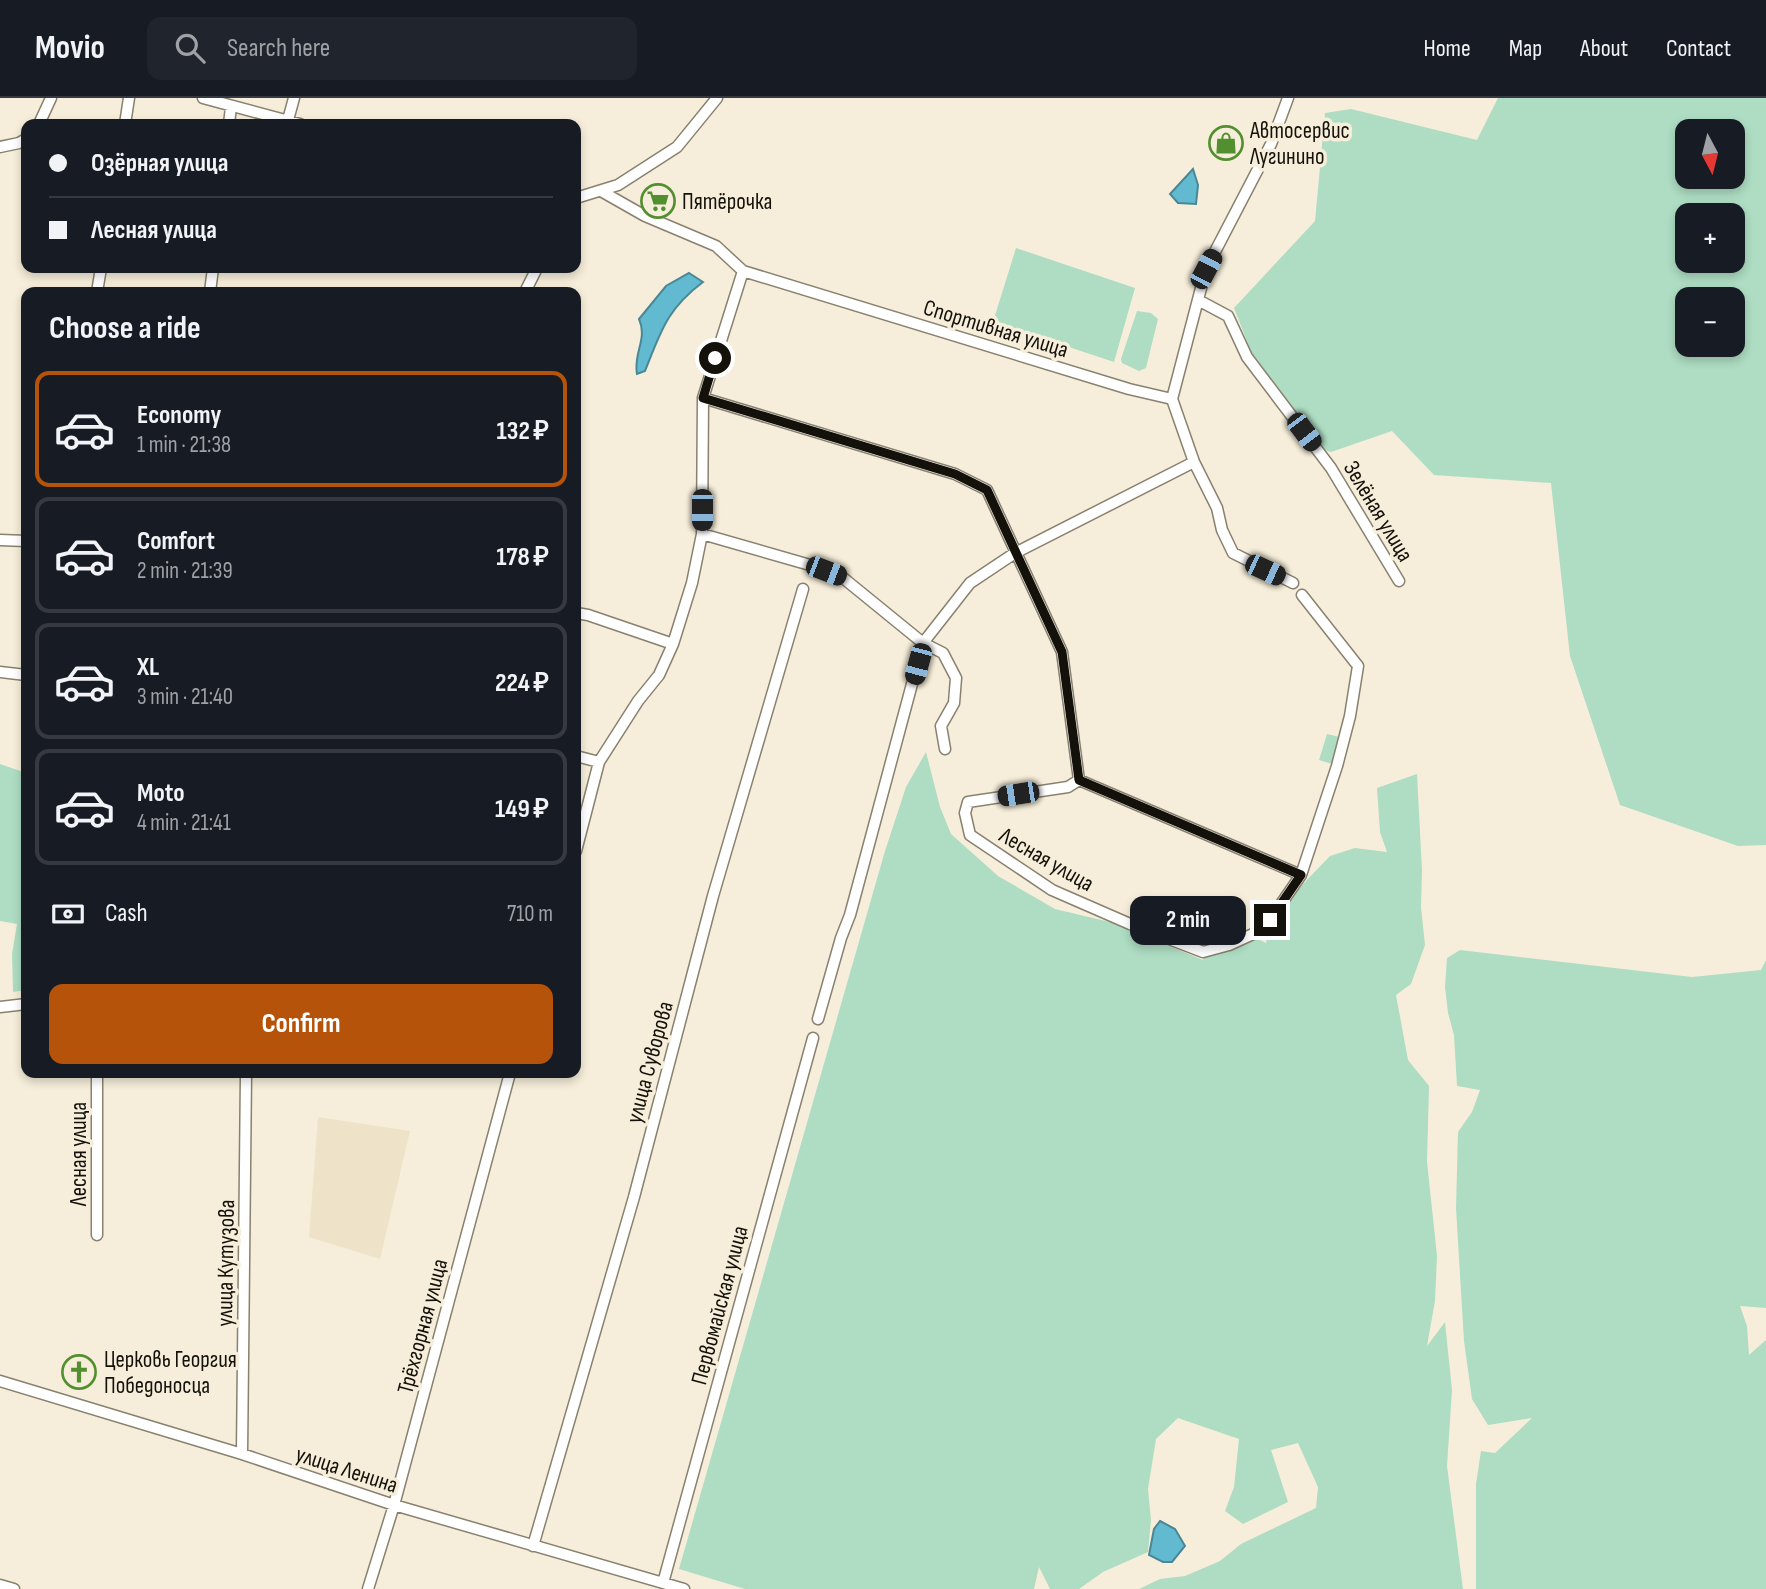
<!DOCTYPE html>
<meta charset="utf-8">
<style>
:root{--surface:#171b24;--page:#20242c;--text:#f1f3f6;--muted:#9ea1a6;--line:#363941;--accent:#b45309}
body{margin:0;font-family:"Sofia Sans Condensed",sans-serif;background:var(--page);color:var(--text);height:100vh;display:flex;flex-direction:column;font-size:26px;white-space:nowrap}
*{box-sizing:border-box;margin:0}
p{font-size:23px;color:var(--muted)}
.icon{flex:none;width:38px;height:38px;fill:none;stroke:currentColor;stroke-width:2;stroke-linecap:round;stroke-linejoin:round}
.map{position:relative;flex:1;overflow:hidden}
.drawer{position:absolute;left:21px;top:189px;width:560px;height:791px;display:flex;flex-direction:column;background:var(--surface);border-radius:14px;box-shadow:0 4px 10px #0003}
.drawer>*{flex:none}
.guide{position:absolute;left:21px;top:21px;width:560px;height:154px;border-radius:14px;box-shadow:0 4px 10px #0003;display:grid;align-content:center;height:154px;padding:0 28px;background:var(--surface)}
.needle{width:46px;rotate:173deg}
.tools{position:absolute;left:1675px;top:21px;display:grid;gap:14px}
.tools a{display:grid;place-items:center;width:70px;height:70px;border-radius:14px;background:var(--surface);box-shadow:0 4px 10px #0003;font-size:35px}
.end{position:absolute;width:32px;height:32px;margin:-16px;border:9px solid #13110a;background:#fff;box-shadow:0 0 0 4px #fff}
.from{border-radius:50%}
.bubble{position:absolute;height:49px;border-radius:14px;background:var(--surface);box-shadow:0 4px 10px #0003;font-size:23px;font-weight:700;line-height:49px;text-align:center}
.car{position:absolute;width:21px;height:42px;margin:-21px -10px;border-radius:9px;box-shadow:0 0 5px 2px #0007;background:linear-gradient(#222 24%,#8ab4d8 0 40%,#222 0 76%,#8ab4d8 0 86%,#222 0)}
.guide b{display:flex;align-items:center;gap:24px;height:66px;font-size:26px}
.guide b+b{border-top:2px solid var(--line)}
.guide i{width:18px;height:18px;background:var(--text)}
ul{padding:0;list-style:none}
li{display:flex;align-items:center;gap:21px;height:116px;margin:0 14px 10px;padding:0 14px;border:4px solid var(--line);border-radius:14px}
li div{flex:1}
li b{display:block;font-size:26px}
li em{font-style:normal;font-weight:700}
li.selected{border-color:var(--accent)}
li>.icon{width:63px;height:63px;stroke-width:1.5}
h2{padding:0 28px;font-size:32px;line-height:84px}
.pay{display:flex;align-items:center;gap:18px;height:77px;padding:0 28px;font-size:26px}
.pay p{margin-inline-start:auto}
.button{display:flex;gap:14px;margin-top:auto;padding:14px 28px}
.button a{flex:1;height:80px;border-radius:14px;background:var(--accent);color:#fff;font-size:28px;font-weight:700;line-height:80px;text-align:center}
header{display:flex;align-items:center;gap:42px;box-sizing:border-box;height:98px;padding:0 35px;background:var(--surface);border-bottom:2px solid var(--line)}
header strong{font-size:33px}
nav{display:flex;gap:38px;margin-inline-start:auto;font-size:24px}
.search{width:490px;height:63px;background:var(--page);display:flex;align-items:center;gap:18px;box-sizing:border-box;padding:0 24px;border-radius:14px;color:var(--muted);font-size:26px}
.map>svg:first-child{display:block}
.built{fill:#eee3c8}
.green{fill:#aeddc3;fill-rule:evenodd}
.water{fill:#62bad0;stroke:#4a8795;stroke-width:2}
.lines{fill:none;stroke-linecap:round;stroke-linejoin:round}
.minor-casing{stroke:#88816f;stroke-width:13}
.minor{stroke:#fff;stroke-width:10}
.route{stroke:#13110a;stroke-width:9}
.labels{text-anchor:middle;stroke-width:7;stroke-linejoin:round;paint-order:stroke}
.poi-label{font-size:23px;fill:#13110a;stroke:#f6eeda;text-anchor:start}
.street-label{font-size:23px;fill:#13110a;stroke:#f6eeda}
</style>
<header>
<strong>Movio</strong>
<div class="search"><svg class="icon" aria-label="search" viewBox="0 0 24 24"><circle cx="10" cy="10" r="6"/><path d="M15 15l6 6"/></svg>Search here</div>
<nav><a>Home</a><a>Map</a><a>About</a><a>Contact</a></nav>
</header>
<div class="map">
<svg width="1766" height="1491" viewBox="0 0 1766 1491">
<rect width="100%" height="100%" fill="#f6eeda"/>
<path class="built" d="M318,1019l92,14 -30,128 -71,-22z"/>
<path class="green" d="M1498,0h268v747l-28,1 -118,-41 -50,-149 -19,-173 -117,-8 -42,-44 -61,21 -18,-5 -36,-60 -25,-33 -18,-46 81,-87 10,-108 26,-4 126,31zM1687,33h45v46h-45zM1687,117h45v46h-45zM1687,201h45v46h-45z
M1016,150l119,40 -21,74 -121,-40z
M1137,213l14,2 7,6 -12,49 -7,3 -17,-8 -1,-4z
M1327,636l13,3 -8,27 -13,-4z
M926,654l14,55 11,27 47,42 57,33 55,13 93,38 10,-21 34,-6 19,10 3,-19 11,-16 50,-52 25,-8 32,4 -7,-20 -3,-44 40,-14 5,97 -1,36 4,38 -14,39 -15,11 12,65 21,26 -2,76 10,94 -2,45 -8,45 18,-24 7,68 -5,76 16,123h-324l21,-10 25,-3 35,-15 21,-17 75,-36 2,-21 -20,-44 -27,7 17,52 -45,22 -18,-13 9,-24 5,-48 -61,-21 -22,21 -8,50 3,31 -3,32 -45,20 -24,17h-29l-11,-22 -5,22h-289l-66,-20 206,-718 21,-64z
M0,666l26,9v217l-13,2 -1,-38 5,-30 -17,-3z
M1460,852l232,27 69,-7 5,-10v348l-26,-2 7,20 2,29 17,-15v249h-290v-105l5,-33 14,2 37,-35 -44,7 -16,-26 -8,-58 -8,-133 2,-76 14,-20 8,-22 -23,-4 -3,-51 -6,-22 -3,-26 2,-29z"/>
<path class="water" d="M1193,71l5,16 -2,19 -18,-1 -8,-9z
M689,175l14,9c-36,27 -42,49 -58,89l-8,3c-4,-21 11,-35 2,-55l27,-33z
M1160,1423l15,8 10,17 -13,16h-9l-14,-7 5,-26z"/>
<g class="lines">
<g class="minor-casing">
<path id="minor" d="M203,0l97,26
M288,22l6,-22
M39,26l12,-26
M125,26l4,-26
M229,26l2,-17
M0,49l19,-4 7,-4
M601,93l44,25 71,30 27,25 386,118 43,10 22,63 23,46 5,22 11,23 60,30
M576,100l42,-13 59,-38 40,-49
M97,194l4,-24
M210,194l3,-24
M525,194l12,-24
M1198,202l30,16 19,41 84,111 68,113
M703,300l252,76 32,16 75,162 17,128 222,95
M1172,301l34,-130 65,-125 17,-46
M702,436l108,31 32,12 81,66 20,10 13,25 -2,25 -13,23 4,23
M0,442l26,1
M576,515l12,2 85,29
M0,574l26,3
M576,658l23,6
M1079,682l-11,7 -100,15 -3,11 5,22 82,55 78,34 73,28 26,-7 24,-11 17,-14 31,-45 36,-109 13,-50 8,-50 -56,-71
M576,753l23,-89 39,-61 21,-26 14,-31 19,-61 10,-49 1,-136 40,-127
M0,909l26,-3
M818,921l23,-81 9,-23 73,-272 47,-60 45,-30 179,-91
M97,975v162
M0,1283l242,73 152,51 290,84
M242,1356l4,-381
M533,1448l101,-349 79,-301 90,-307
M663,1485l150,-545
M0,1487l14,4
M368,1491l26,-84 116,-432"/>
</g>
<use href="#minor" class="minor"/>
</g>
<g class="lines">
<path class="route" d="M715,260l-12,40 252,76 32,16 75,162 17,128 222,95 -31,45"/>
</g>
<defs>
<g id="shop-ring" transform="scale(1.75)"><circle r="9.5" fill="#f6eeda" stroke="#528f2f" stroke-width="1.5"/><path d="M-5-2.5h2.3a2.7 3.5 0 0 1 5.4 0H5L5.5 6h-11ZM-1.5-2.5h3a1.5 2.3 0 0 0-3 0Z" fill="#528f2f"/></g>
<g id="supermarket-ring" transform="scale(1.75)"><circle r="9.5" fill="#f6eeda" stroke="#528f2f" stroke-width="1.5"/><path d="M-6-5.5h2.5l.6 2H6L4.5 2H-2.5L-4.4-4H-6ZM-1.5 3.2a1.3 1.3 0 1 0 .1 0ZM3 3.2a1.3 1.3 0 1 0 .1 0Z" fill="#528f2f"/></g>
<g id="church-ring" transform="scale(1.75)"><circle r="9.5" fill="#f6eeda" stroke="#528f2f" stroke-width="1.5"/><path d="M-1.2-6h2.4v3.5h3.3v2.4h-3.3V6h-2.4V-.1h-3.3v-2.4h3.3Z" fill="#528f2f"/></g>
</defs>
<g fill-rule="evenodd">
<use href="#shop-ring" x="1226" y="45"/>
<use href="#supermarket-ring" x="658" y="103"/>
<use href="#church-ring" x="79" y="1274"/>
</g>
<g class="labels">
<g class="poi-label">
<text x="1250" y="40">Автосервис<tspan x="1250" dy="26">Лугинино</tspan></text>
<text x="682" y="111">Пятёрочка</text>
<text x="104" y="1269">Церковь Георгия<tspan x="104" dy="26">Победоносца</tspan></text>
</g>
<g class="street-label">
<text transform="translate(996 230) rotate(17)" y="8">Спортивная улица</text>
<text transform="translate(1379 413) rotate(59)" y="8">Зелёная улица</text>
<text transform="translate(1047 761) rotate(30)" y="8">Лесная улица</text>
<text transform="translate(649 964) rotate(-75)" y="8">улица Суворова</text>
<text transform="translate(78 1056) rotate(-90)" y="8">Лесная улица</text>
<text transform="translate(225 1165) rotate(-89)" y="8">улица Кутузова</text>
<text transform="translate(719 1207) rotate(-75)" y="8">Первомайская улица</text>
<text transform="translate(422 1228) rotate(-75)" y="8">Трёхгорная улица</text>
<text transform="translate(347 1371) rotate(18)" y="8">улица Ленина</text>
</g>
</g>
</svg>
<div class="tools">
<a><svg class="needle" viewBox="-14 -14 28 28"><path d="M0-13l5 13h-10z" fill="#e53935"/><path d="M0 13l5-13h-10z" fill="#9ea1a6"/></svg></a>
<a>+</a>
<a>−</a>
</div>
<i class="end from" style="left:715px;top:260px"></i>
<i class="end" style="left:1270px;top:822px"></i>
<div class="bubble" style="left:1130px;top:798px;width:116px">2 min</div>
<i class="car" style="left:1206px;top:171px;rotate:28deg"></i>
<i class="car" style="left:1304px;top:334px;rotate:143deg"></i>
<i class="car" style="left:702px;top:412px;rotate:180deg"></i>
<i class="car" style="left:1265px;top:472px;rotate:115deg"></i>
<i class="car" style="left:826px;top:473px;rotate:111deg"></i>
<i class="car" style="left:918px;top:566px;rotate:195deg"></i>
<i class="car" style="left:1018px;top:696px;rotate:261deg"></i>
<div class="guide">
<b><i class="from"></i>Озёрная улица</b>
<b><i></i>Лесная улица</b>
</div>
<section class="drawer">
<h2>Choose a ride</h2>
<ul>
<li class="selected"><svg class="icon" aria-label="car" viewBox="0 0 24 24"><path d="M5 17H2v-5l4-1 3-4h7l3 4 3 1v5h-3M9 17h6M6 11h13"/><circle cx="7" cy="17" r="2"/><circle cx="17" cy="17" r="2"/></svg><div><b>Economy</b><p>1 min · 21:38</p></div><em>132 ₽</em></li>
<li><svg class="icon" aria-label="car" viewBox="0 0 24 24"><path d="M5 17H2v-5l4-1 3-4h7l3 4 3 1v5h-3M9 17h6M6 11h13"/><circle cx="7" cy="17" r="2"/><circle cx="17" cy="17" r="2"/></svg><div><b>Comfort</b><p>2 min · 21:39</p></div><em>178 ₽</em></li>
<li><svg class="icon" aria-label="car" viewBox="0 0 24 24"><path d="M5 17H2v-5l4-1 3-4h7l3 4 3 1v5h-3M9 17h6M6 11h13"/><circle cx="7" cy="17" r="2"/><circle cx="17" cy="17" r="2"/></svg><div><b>XL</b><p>3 min · 21:40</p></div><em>224 ₽</em></li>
<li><svg class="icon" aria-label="car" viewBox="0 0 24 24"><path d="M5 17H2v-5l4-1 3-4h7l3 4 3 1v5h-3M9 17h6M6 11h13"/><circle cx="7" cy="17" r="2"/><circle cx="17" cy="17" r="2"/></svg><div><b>Moto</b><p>4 min · 21:41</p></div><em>149 ₽</em></li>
</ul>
<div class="pay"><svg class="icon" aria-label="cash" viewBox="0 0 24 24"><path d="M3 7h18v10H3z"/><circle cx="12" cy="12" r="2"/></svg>Cash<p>710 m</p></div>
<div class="button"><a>Confirm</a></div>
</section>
</div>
